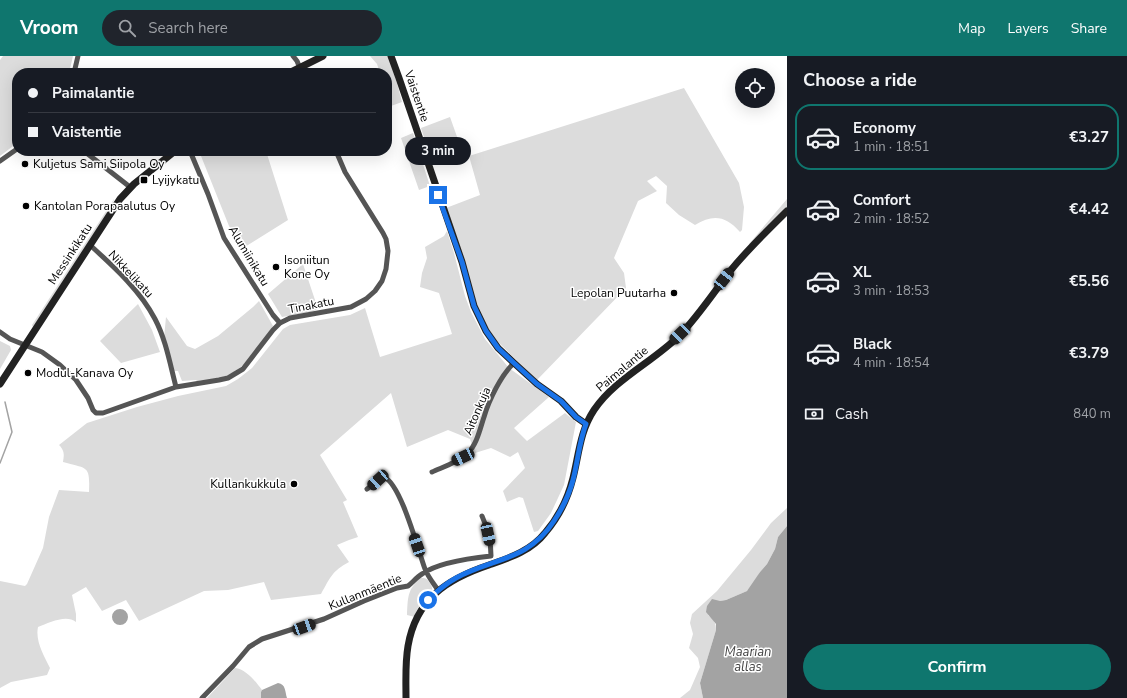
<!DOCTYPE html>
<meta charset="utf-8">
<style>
:root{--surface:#171b24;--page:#20242c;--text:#f1f3f6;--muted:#9ea1a6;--line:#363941;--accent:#0f766e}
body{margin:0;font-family:"Nunito Sans",sans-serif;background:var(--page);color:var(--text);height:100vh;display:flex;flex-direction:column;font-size:15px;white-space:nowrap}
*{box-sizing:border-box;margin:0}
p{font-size:13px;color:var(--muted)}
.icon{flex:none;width:22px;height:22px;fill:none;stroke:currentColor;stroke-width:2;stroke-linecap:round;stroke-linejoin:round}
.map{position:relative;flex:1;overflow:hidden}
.details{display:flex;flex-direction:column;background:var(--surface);width:340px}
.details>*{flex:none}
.hud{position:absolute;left:12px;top:12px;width:380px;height:88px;border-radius:16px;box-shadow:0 4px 16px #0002;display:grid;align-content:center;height:88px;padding:0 16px;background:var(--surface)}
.fabs{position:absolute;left:735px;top:12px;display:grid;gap:8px}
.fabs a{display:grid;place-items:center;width:40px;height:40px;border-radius:50%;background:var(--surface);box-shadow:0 4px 16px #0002;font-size:20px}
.end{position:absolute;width:18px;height:18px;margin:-9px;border:5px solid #1a73e8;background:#fff;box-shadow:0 0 0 2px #fff}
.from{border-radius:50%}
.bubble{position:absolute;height:28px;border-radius:14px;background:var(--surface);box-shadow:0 4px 16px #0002;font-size:13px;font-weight:700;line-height:28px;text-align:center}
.car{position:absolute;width:12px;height:24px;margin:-12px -6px;border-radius:5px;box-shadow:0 0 3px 1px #0007;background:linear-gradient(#222 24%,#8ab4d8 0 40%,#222 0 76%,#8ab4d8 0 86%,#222 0)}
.hud b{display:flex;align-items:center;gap:14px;height:38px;font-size:15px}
.hud b+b{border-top:1px solid var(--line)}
.hud i{width:10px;height:10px;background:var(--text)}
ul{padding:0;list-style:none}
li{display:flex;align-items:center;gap:12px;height:66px;margin:0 8px 6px;padding:0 8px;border:2px solid transparent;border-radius:16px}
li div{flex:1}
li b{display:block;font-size:15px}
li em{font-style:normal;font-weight:700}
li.active{border-color:var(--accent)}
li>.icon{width:36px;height:36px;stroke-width:1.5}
h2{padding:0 16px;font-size:18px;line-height:48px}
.pay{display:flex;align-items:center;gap:10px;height:44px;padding:0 16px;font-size:15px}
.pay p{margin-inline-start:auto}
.button{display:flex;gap:8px;margin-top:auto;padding:8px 16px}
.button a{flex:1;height:46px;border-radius:24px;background:var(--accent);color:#fff;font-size:16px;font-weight:700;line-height:46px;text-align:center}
header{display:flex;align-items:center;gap:24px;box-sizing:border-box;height:56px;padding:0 20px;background:var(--accent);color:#fff}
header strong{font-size:19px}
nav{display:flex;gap:22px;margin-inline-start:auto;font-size:14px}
.search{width:280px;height:36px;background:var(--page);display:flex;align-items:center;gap:10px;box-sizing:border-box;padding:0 14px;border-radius:22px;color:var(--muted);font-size:15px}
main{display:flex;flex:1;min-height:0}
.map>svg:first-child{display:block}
.green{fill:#dcdcdc}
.water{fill:#a3a3a3}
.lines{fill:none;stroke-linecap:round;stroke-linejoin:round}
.stream{stroke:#a3a3a3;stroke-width:1.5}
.street{stroke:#555;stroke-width:5}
.secondary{stroke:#222;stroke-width:7}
.route{stroke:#1a73e8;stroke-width:5}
.poi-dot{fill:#000;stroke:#fff;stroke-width:1.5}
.labels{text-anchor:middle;stroke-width:3;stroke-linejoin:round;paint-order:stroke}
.street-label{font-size:12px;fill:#000;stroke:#fff}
.poi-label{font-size:12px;fill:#000;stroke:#fff;text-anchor:start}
.water-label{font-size:13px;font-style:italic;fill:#444;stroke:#fff}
</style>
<header>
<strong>Vroom</strong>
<div class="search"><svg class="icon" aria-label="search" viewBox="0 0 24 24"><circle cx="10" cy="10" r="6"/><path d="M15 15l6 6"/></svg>Search here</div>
<nav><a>Map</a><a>Layers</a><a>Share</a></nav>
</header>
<main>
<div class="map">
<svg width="787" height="642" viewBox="0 0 787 642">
<rect width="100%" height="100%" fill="#fff"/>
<path class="green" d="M3,0h70l-4,17h-52v70l-17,13v-96z
M370,0h18l5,12 9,34 -11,4 -4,-11v-22h-7l-3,-9z
M684,32l55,95 5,24 -2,23 -2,2c-14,-16 -27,-18 -45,-7l-16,-10 -13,-12 1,-17 -11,-10 -9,5 10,10 -19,10 -24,57 10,15 2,15 -89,92 -40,-39 -15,-22 -9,-24 -27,-87 34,-13 -11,-39z
M450,61l11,31 -30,10 -10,-30z
M413,77l17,53 -11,4 -18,-52z
M199,95h67l22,69 -48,30 -1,-8 -10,-16z
M114,143l-1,5 -80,123 -1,-2z
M787,143v8l-36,38 -2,-1z
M447,175l7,22 11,43 6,16 14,27 24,29 40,29 -35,31 13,13 38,-28 11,9 -12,63 -13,28 -13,18 -4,1 -11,-34 -4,-1 -12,5 -4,-11 22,-23 -7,-16 -8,5 -19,-9 -16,5 -5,-14 -22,-9 -41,17 -16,-54 -71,62 27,45 -4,2 15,35 -9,3 -12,5 12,17c-17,9 -19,16 -28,32l-50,6 -7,-18 -36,8 -24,1 -65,30 -13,-21 -24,11 -16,-24 -14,8 4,19v8c-10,-8 -27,1 -38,5 -3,14 6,29 12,41l-3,7 -36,7 -11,6v-107l25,5 2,-2 16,-36 6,-31 10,-27 30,2c1,-27 -1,-23 -26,-30 1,-7 2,-11 -4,-17l28,-22 50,-16 41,-11 48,-10 12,-7 14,-11 31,-39 7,-4 60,-10 15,-7 15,49 72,-23 -13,-41 -19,-6 2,-14 5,-15 -2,-11 19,-11z
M303,208l15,45 -7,3 -29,5 -14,-23z
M259,245l14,25c-12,17 -24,39 -43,48 -9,5 -22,6 -33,7l-1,-1 -14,1 -4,-10h-4l-10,-33 2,-21 21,29 8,3 23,-13 35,-29z
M138,248l14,26 8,22 -39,11 -21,-22z
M0,285l10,5 1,4 -11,19z
M787,452v18l-9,11 -3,12 -8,15 -7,8 -9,16 -4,3 -21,9 -6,1 -12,14c6,4 8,8 8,15l-16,53 3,15h-23l10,-8 10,-23 -2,-9 -9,-10 4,-14 -3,-11 2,-9 25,-23 34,-41 20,-27z
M421,522c4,0 6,0 8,4 9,11 -3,15 -9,23 -3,4 -4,7 -5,12l-8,-2c1,-17 0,-26 14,-37z
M235,612c11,1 21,14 27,22l-1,2v6h-54z"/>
<path class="water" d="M787,470v172h-84l-3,-15 16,-53v-6l-10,-12 1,-6 5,-7 8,2 6,-1 21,-9 13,-19 7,-8 8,-15 3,-12z
M112 561a8 8 0 1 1 16 0a8 8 0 1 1-16 0Z
M278,627c8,1 7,9 9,15h-26v-6l1,-2z"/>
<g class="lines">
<path class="stream" d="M0,407l12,-31 -7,-30"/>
<path class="street" d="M293,0l4,5 5,12
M74,17l4,-17
M84,95l46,36
M190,95l18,43 16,44 49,77 7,8
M0,105l17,-12
M90,189c23,21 50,45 65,74 11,21 15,45 21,68
M0,276l10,7 32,13 18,13 16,15 12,18 5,12 3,3h7l73,-26 43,-7 9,-2 15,-9 30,-39 7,-7 10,-5 61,-11 15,-8 9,-8 7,-10 4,-12 2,-18 -2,-12 -3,-6 -38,-61 -9,-21
M432,416c11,-5 27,-10 36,-19 9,-9 12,-24 16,-36 5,-17 17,-42 30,-54
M367,433l17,-12c17,7 34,73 41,92 3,8 9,15 13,21
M202,642l31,-32 16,-19 13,-8 62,-20 40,-18 33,-13 11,-2c5,-4 9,-9 14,-12 15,-11 50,-16 69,-18 0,-14 -3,-27 -9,-40"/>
<path class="secondary" d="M391,0l8,22 63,184 12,44 12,25 12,17 16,15 23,21 24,17 15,16 10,7
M289,17l34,-17
M0,328l120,-185 14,-15 41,-33
M406,642c0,-17 -1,-35 2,-52 8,-47 39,-67 81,-81 20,-7 42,-14 56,-32 13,-15 23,-35 28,-55 6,-24 7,-47 21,-68 22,-32 59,-48 86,-75 19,-20 34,-43 51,-65 17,-21 37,-40 56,-59"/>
</g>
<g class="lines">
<path class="route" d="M428,544c8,-8 17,-16 28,-22 37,-20 72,-17 98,-57 8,-12 15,-26 19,-41 5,-19 6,-38 13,-56l-10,-7 -15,-16 -24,-17 -23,-21 -16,-15 -12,-17 -12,-25 -12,-44 -24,-67"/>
</g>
<g class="poi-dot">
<circle cx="25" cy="108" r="4"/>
<rect x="140" y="120" width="8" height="8" rx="2"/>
<circle cx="26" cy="150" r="4"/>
<circle cx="276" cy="211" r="4"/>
<circle cx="674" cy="237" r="4"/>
<circle cx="28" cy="317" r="4"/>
<circle cx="294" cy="428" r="4"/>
</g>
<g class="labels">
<g class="street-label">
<text transform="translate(417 40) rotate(71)" y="4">Vaistentie</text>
<text transform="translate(70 198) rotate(-57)" y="4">Messinkikatu</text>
<text transform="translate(249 200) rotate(59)" y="4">Alumiinikatu</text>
<text transform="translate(131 218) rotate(47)" y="4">Nikkelikatu</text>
<text transform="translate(311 249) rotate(-11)" y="4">Tinakatu</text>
<text transform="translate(622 313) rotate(-40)" y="4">Paimalantie</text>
<text transform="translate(477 355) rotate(-67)" y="4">Aitonkuja</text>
<text transform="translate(365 536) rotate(-22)" y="4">Kullanmäentie</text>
</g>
<g class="poi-label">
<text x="33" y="112">Kuljetus Sami Siipola Oy</text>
<text x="152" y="128">Lyijykatu</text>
<text x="34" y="154">Kantolan Porapaalutus Oy</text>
<text x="284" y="208">Isoniitun<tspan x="284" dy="14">Kone Oy</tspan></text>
<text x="666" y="241" text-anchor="end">Lepolan Puutarha</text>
<text x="36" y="321">Modul-Kanava Oy</text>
<text x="286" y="432" text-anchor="end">Kullankukkula</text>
</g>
<g class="water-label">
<text x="748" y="600">Maarian<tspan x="748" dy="15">allas</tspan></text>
</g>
</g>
</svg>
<div class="fabs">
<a><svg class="icon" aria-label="locate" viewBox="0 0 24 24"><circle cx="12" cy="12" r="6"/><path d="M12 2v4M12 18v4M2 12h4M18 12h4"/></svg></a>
</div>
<i class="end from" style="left:428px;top:544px"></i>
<i class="end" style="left:438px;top:139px"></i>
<div class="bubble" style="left:405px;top:81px;width:66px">3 min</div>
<i class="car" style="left:724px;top:223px;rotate:38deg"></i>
<i class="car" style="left:680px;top:278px;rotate:226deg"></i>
<i class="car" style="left:463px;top:401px;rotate:245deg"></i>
<i class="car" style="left:378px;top:424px;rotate:228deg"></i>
<i class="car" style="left:488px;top:478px;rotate:168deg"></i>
<i class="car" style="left:417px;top:489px;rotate:341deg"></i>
<i class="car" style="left:304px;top:571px;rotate:70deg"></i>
<div class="hud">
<b><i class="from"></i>Paimalantie</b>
<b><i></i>Vaistentie</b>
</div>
</div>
<section class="details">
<h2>Choose a ride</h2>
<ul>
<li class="active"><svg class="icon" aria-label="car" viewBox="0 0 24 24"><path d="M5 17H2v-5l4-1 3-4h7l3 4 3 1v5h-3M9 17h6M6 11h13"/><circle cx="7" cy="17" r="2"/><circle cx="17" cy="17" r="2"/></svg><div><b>Economy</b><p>1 min · 18:51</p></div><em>€3.27</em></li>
<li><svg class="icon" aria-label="car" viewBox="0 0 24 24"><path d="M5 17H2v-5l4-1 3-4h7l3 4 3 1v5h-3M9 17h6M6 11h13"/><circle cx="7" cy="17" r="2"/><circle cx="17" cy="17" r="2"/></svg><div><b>Comfort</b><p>2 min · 18:52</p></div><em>€4.42</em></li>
<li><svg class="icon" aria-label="car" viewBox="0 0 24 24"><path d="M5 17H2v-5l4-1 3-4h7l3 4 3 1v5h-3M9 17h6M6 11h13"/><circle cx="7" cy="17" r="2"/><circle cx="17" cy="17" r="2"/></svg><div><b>XL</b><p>3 min · 18:53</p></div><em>€5.56</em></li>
<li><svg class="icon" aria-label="car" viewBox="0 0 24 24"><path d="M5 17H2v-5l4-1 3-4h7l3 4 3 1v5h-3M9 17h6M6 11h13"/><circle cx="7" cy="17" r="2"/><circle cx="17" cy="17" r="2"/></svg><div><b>Black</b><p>4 min · 18:54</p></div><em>€3.79</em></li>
</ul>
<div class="pay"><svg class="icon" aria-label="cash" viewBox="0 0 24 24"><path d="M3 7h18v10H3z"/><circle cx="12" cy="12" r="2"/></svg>Cash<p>840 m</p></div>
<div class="button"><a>Confirm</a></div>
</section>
</main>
